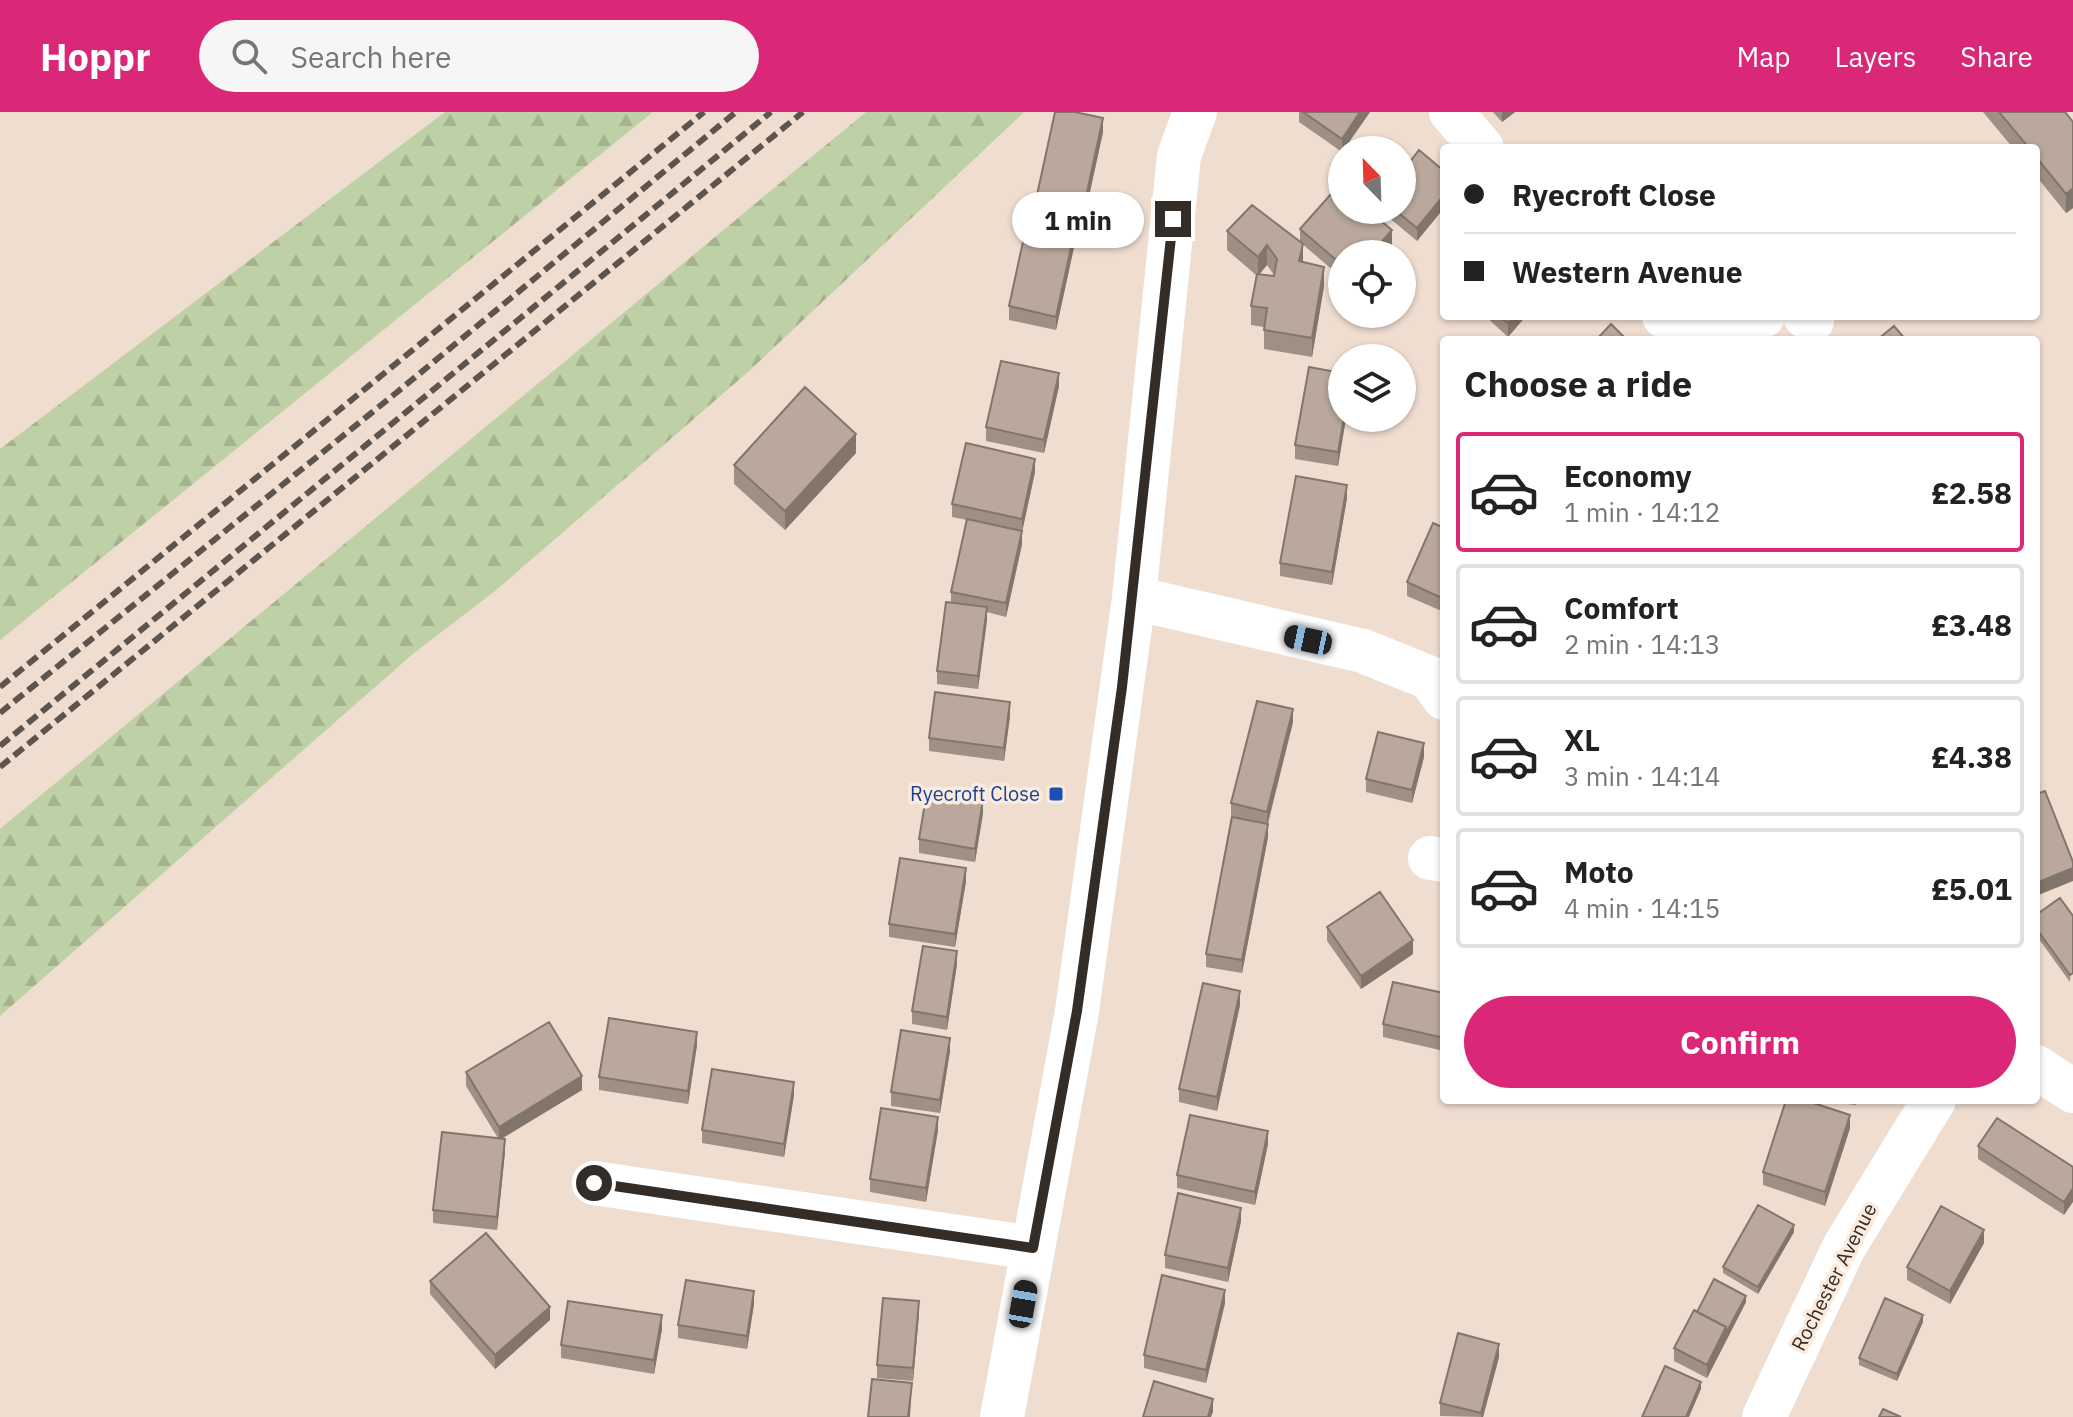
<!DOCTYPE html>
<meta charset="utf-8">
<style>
:root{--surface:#fff;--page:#f6f6f6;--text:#222;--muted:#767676;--line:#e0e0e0;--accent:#db2777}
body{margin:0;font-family:"IBM Plex Sans",sans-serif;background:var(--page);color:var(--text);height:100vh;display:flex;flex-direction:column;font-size:30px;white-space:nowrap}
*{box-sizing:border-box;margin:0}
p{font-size:26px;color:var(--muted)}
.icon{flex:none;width:44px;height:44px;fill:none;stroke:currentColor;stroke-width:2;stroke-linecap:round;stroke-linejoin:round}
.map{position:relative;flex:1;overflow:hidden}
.side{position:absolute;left:1440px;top:224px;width:600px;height:768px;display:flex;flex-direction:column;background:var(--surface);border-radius:8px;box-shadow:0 2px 6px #0004}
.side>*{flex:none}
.banner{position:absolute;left:1440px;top:32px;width:600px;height:176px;border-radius:8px;box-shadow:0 2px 6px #0004;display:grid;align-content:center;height:176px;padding:0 24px;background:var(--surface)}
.needle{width:52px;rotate:337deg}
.controls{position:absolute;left:1328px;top:24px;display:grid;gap:16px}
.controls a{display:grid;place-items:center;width:88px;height:88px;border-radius:50%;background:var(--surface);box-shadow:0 2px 6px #0004;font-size:40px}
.end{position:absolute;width:36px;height:36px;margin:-18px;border:10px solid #332c27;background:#fff;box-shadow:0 0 0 4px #fff}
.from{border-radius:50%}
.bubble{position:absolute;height:56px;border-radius:28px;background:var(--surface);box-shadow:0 2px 6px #0004;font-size:26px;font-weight:800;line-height:56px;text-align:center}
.car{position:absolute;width:24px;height:48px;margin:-24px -12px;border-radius:10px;box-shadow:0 0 6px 2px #0007;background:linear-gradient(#222 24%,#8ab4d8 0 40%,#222 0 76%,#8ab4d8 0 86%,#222 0)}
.banner b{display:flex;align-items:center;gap:28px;height:76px;font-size:30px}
.banner b+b{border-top:2px solid var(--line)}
.banner i{width:20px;height:20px;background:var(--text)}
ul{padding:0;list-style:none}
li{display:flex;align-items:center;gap:24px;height:120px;margin:0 16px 12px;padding:0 8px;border:4px solid var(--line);border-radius:8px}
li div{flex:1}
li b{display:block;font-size:30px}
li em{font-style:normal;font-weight:800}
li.active{border-color:var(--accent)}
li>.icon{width:72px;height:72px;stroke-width:1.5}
h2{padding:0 24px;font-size:36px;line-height:96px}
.button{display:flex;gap:16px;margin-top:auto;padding:16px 24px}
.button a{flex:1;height:92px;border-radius:48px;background:var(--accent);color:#fff;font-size:32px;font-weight:800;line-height:92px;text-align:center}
header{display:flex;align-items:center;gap:48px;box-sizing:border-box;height:112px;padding:0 40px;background:var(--accent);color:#fff}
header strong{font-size:38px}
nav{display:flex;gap:44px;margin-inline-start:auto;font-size:28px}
.search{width:560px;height:72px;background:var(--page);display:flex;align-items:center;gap:20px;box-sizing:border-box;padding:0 28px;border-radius:44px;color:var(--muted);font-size:30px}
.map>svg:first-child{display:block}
.forest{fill:url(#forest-firs)}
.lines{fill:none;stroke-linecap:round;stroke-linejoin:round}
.minor{stroke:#fff;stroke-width:44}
.rail{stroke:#5d544d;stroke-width:6;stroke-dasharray:12 6;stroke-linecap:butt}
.wall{fill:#9f9085;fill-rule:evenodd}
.shaded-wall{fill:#82766c}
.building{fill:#b9a89b;stroke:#82766c;stroke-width:2}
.route{stroke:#332c27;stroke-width:10}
.transit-dot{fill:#1a4fb4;stroke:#fcebdd;stroke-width:3}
.labels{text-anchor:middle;stroke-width:7;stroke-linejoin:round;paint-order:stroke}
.transit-label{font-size:20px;fill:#164399;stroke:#fcebdd;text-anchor:end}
.street-label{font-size:20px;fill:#332c27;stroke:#fcebdd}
</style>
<header>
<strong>Hoppr</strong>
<div class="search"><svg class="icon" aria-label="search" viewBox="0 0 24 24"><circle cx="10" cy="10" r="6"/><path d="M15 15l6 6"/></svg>Search here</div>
<nav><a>Map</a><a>Layers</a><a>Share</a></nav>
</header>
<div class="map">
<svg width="2073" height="1305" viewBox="0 0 2073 1305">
<defs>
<pattern id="forest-firs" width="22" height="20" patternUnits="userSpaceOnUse" patternTransform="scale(2)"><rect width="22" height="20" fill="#bed0a5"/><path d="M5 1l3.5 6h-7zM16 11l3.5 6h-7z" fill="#a4b38e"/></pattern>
</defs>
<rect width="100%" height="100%" fill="#efddd0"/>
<path class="forest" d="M445,0h208l-653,528v-191z
M866,0h158l-276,260 -253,219 -81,62 -414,363v-187z"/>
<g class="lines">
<path class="minor" d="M1451,0l31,36
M1664,204l34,24
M1805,204l7,5
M1712,228l31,-21 20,-3
M1134,486l229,53 67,27 14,20
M1430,746l14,2
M2036,955l37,24
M594,1071l439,65
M1002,1305l75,-406 57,-413 45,-442 16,-44
M1764,1305l80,-170 90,-147"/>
<path class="rail" d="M0,575l704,-575
M0,601l396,-320 340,-281
M0,634l771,-634
M0,655l803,-655"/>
</g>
<path class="wall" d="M1299,0h71l-28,40 -43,-30z
M1493,0h22l-13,10z
M1983,0h82l8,10v86l-7,5 -30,-37v-28h-23z
M1103,20l-19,87 -47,-11v-13z
M1444,59v37l-27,33 -36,-30v-1h21z
M1252,93l72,81 -12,71 -48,-8v-22l-13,-2v-19l5,-31 -29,-25v-19zM1267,153l7,10v1l-15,-2z
M1300,117l92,15 -50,10v24l-42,-36z
M1076,126l-20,92 -47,-10v-14z
M1485,204h41l-18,21z
M1059,274l-15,67 -58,-12v-14z
M1342,306h4l-8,48 -43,-7v-14z
M856,341l-71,77 -51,-46v-19z
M1035,360l-13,60v12l-16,73 -19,-5 -9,77 -41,-5v-13l14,-68v-11l16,-72 -15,-3v-13z
M1347,386l-15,87 -52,-9v-13z
M1444,416v84l-37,-16v-14z
M1010,604l-6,45 -75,-10v-13z
M1293,610l-25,102v13l-26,136 -36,-6v-13l25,-137v-14z
M1424,645l-12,46 -46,-11v-13z
M983,701l-8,49 -56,-9v-14z
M966,769l-11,66 -66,-10v-13z
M2036,803l37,1 -3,66 -34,-47z
M1327,815l86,27 -52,35 -34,-48z
M957,852l-10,66 -35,-6v-13z
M1444,881v58l-61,-14v-13z
M1240,893l-23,106 -38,-9v-13z
M697,933l-9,59 -89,-14v-13z
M950,939l-10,62 -49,-7v-14z
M466,960l116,18 -79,48 2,14 -8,78 -64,-7v-13l65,-72 -32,-52z
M794,983l-10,62 -82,-14v-13z
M1814,988h42v5z
M1850,1016l-25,78 -62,-21v-13z
M938,1018l-12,72 -56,-10v-13z
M1268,1032l-13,61 -78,-17v-13z
M1978,1034l95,21 -9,48 -86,-56z
M1241,1109l-13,61 -63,-14v-13z
M1794,1120l-36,62 -35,-21v-6z
M1984,1131l-34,61 -43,-24v-13z
M430,1169l120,39 -55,49 -65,-75z
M1746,1190l-39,76 -33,-17v-13l23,-36z
M1225,1191l-19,80 -62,-15v-13z
M754,1192l-7,45 -69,-11v-13z
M919,1202l-6,67 -36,-3v-13z
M1923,1210l-26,59 -38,-16v-7z
M662,1217l-8,45 -93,-16v-13z
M1499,1245l-16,60 -43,-1v-13z"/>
<path class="shaded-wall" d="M1360,0h10l-28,40v-13z
M1502,0h13l-13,10z
M1103,6v14l-19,87v-13z
M2073,76v20l-7,5v-19z
M1444,83v13l-27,33v-13z
M1076,112v14l-20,92v-13z
M1392,118v14l-9,10h-12z
M1303,132v20l-4,-3z
M1267,133v20l-9,11v-19z
M1324,155v19l-12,71v-19z
M1514,204h12l-18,21v-14z
M1059,261v13l-15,67v-13z
M1344,306h2l-8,48v-14z
M856,322v19l-71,77v-19z
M1035,347v13l-13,60v-13z
M1347,373v13l-15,87v-13z
M1022,419v13l-16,73v-14z
M987,495v14l-9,68v-13z
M1010,590v14l-6,45v-13z
M1293,597v13l-26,103v-13z
M1424,631v14l-12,46v-13z
M983,688v13l-8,49v-13z
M1268,712v13l-26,136v-13z
M966,756v13l-11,66v-13z
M2073,756v13l-37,15v-13z
M1413,828v14l-52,35v-13z
M957,839v13l-10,66v-13z
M1240,879v14l-23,106v-14z
M697,920v13l-9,59v-13z
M950,926v13l-10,62v-13z
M582,964v14l-83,50v-13z
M794,970v13l-10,62v-13z
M1850,1003v13l-25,78v-14z
M938,1005v13l-12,72v-14z
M1268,1019v13l-13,61v-13z
M505,1027v13l-8,78v-13z
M2073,1076v14l-9,13v-13z
M1241,1096v13l-13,61v-14z
M1794,1113v7l-36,62v-7z
M1984,1118v13l-34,61v-13z
M1225,1178v13l-19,80v-13z
M754,1179v13l-7,45v-13z
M1746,1184v6l-39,76v-13l19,-38z
M919,1189v13l-6,67v-13z
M550,1195v13l-55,49v-14z
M662,1203v14l-8,45v-14z
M1923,1203v7l-26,59v-7z
M1499,1232v13l-16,60h-2z
M1701,1270v7l-12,28h-3z
M912,1271l-2,34h-2z
M1213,1287v13l-2,5h-3z"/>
<path class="building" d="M1055,0h20l28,6 -19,88 -47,-11z
M1303,0h57l-18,27z
M1999,0h66l8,10v66l-7,6 -30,-37v-9h-7z
M1419,38l25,21v24l-27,33 -22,-18h7v-38z
M1339,73l3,3v22h26l24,20 -21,24h-29v11l-42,-36z
M1252,93l51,39 -4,17 25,6 -12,71 -48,-8 3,-22 -16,-2 6,-32 17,2 3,-17 -10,-14 -9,12 -31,-26z
M1029,102l47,10 -20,93 -47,-11z
M1500,204h14l-6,7z
M1611,212l16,16h-31z
M1894,214l12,14h-29z
M1001,249l58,12 -15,67 -58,-13z
M1309,255l33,6v45h2l-6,34 -43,-7z
M805,275l51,47 -71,77 -51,-46z
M966,331l69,16 -13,60 -70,-15z
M1296,364l51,9 -15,87 -52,-9z
M967,407l55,12 -16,72 -55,-11z
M1433,411l11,5v71l-37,-17z
M946,490l41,5 -9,69 -41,-5z
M935,580l75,10 -6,46 -75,-10z
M1257,589l36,8 -26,103 -36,-9z
M1378,620l46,11 -12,47 -46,-11z
M927,679l56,9 -8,49 -56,-10z
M2045,679l28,71v6l-37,15v-89z
M1232,705l36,7 -26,136 -36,-6z
M900,746l66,10 -11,66 -66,-10z
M1380,780l33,48 -52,36 -34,-49z
M2060,786l13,18v57l-3,2 -34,-47v-13z
M923,834l34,5 -10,66 -35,-6z
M1393,870l51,11v45l-61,-14z
M1203,871l37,8 -23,106 -38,-8z
M609,906l88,14 -9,59 -89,-14z
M549,910l33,54 -83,51 -33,-55z
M901,918l49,8 -10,62 -49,-8z
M712,957l82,13 -10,62 -82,-14z
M1786,988h18l46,15 -25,77 -62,-20z
M881,996l57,9 -12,71 -56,-9z
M1190,1003l78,16 -13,61 -78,-17z
M1997,1006l76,49v21l-9,14 -86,-56z
M442,1020l63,7 -8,78 -64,-7z
M1178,1081l63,15 -13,60 -63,-13z
M1758,1093l36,20 -36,62 -35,-20z
M1941,1094l43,24 -34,61 -43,-24z
M486,1121l64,74 -55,48 -65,-74z
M1162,1163l63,15 -19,80 -62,-15z
M1714,1167l32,17 -20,37v-6l-29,-15z
M686,1168l68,11 -7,45 -69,-11z
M883,1186l36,3 -6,67 -36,-3z
M1885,1186l38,17 -26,59 -38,-16z
M568,1189l94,14 -8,45 -93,-15z
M1694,1198l32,17 -19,38 -33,-17z
M1458,1221l41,11 -18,69 -41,-10z
M1665,1254l36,16 -15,35h-44z
M872,1267l40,4 -4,34h-40z
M1154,1269l59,18 -5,18h-65z
M1883,1297l18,8h-22z"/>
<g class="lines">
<path class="route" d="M594,1071l439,65 44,-237 45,-324 51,-468"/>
</g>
<rect class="transit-dot" x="1048" y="674" width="16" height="16" rx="4"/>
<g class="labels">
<g class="transit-label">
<text x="1040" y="689">Ryecroft Close</text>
</g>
<g class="street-label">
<text transform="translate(1834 1165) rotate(-63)" y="7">Rochester Avenue</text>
</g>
</g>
</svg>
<div class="controls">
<a><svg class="needle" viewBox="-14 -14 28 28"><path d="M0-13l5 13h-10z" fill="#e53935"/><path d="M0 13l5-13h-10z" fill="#767676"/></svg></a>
<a><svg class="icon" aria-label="locate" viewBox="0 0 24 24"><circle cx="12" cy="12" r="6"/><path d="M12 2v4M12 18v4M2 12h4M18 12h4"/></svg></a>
<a><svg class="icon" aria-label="layers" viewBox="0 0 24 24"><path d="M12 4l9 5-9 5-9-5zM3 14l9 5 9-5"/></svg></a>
</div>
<i class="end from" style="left:594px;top:1071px"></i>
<i class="end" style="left:1173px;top:107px"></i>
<div class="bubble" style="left:1012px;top:80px;width:132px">1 min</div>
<i class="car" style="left:1308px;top:528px;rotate:282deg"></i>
<i class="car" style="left:1023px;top:1192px;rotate:10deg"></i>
<div class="banner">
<b><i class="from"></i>Ryecroft Close</b>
<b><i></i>Western Avenue</b>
</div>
<section class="side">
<h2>Choose a ride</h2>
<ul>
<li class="active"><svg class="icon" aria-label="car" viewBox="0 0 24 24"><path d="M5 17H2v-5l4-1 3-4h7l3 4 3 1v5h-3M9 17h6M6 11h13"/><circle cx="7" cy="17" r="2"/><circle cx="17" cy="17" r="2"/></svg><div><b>Economy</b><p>1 min · 14:12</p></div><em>£2.58</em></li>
<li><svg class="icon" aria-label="car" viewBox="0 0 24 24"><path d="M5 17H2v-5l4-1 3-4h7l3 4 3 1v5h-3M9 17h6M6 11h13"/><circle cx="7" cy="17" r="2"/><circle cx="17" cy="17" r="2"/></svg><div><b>Comfort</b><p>2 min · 14:13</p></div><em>£3.48</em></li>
<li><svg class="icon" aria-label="car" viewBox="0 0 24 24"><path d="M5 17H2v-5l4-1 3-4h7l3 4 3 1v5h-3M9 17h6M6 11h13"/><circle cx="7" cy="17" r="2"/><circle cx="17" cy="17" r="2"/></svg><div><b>XL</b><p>3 min · 14:14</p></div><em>£4.38</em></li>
<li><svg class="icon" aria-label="car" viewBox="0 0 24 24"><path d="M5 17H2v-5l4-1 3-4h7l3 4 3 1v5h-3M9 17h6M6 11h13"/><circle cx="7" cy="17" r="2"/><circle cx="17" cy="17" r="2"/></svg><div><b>Moto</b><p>4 min · 14:15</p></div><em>£5.01</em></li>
</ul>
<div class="button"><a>Confirm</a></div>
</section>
</div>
